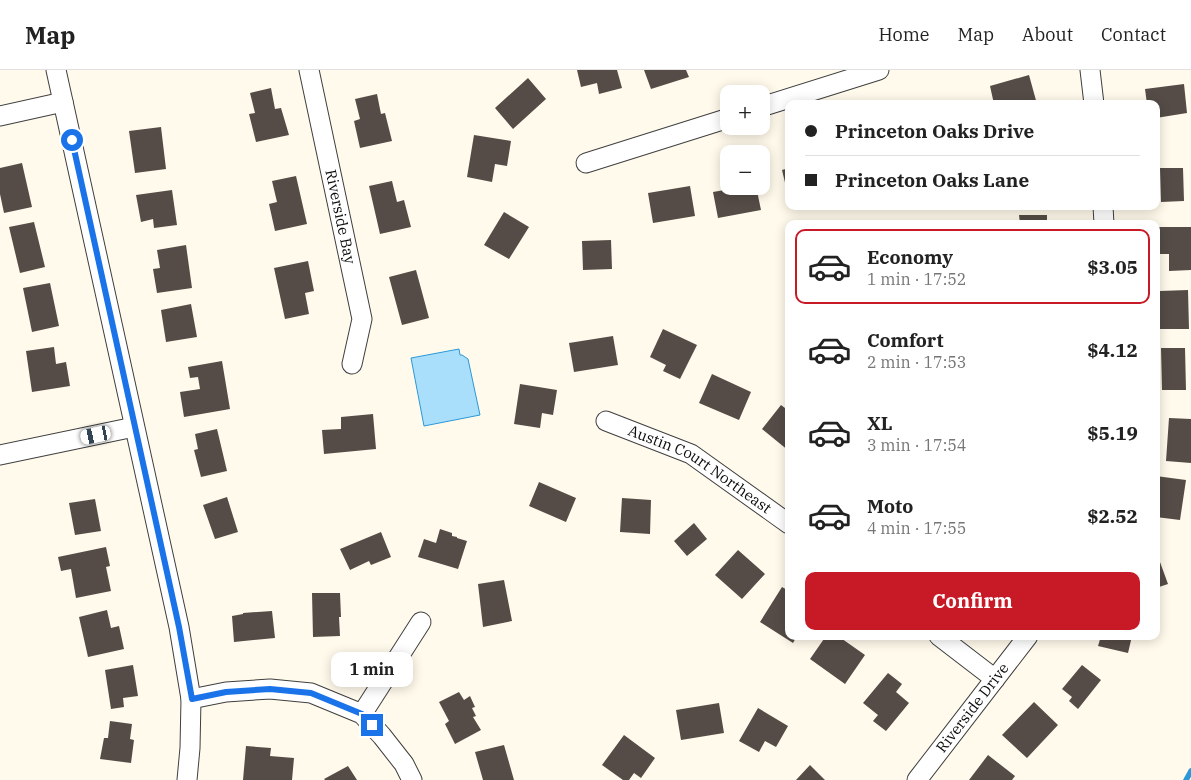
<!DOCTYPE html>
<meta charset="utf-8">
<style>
:root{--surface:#fff;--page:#f6f6f6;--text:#222;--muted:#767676;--line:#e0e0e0;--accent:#c71926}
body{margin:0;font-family:"IBM Plex Serif",serif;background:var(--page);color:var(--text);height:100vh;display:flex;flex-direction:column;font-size:19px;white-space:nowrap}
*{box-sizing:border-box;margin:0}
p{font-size:16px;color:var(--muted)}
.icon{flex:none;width:28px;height:28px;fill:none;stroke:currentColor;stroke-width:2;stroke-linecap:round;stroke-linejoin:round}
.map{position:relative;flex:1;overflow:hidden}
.details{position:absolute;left:785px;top:150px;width:375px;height:420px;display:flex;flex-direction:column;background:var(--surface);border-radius:10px;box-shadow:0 2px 12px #0003}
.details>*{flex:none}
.top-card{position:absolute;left:785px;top:30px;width:375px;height:110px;border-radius:10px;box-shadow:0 2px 12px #0003;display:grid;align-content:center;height:110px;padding:0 20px;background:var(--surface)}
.controls{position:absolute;left:720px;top:15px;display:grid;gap:10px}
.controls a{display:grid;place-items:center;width:50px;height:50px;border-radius:10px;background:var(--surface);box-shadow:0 2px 12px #0003;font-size:25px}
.end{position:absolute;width:22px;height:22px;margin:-11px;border:6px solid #1a73e8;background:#fff;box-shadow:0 0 0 2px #fff}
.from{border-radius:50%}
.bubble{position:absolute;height:35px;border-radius:10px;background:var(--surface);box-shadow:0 2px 12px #0003;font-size:16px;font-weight:800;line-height:35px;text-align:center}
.car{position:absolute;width:15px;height:30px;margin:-15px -8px;border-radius:6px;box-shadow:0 0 4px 1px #0007;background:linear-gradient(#fff 24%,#345 0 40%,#fff 0 76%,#345 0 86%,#fff 0)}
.top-card b{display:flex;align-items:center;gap:18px;height:48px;font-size:19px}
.top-card b+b{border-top:1px solid var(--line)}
.top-card i{width:12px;height:12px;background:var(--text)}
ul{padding:9px 0 0;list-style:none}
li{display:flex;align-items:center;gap:15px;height:75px;margin:0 10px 8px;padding:0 10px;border:2px solid transparent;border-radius:10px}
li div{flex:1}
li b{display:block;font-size:19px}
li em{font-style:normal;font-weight:800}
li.on{border-color:var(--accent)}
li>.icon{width:45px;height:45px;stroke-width:1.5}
.primary-button{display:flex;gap:10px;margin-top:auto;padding:10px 20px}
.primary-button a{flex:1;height:58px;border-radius:10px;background:var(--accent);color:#fff;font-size:20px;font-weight:800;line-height:58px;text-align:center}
header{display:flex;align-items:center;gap:30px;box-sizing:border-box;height:70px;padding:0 25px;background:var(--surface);border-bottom:1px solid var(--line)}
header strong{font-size:24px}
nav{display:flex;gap:28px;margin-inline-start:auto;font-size:18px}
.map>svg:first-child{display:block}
.water{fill:#aadffb;stroke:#2b98d8}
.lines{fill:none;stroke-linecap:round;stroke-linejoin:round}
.stream{stroke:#2b98d8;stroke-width:5.5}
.building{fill:#554c47}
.minor-casing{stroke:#3f3f3f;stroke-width:21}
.minor{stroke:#fff;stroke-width:19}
.route{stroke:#1a73e8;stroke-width:6}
.labels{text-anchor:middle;stroke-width:5;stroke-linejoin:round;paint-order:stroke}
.street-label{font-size:15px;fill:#0c0c0c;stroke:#fff}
</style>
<header>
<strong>Map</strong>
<nav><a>Home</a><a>Map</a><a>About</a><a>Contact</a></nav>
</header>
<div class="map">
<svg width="1191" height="710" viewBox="0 0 1191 710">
<rect width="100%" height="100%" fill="#fffaeb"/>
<path class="water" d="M459,279l1,6h2l6,4 12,56 -56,11 -13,-68z"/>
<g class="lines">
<path class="stream" d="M1186,710l5,-9"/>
</g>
<path class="building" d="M577,0h40l5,18 -23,6 -2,-11 -16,4z
M644,0h42l3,7 -38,12z
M1029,5l8,29h-43l-4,-18z
M528,8l18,21 -33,30 -18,-21z
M1184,14l3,29 -31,5v-14h-9l-2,-15z
M271,18l4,21 6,-1 8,27 -33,7 -7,-28 6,-1 -5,-20z
M377,24l4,20 4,-1 7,28 -32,7 -6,-27 6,-2 -5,-20z
M161,57l5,42 -31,4 -6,-42z
M474,65l37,6 -4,25 -12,-2 -3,18 -25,-5z
M22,93l10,44 -28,6 -4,-19v-26z
M789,98v27h-1l-6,-25z
M1160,98h23l1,33 -23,1z
M296,106l11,48 -32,7 -6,-27 8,-2 -5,-21z
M392,111l5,21 7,-2 7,27 -31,7 -11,-48z
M690,116l5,30 -42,7 -5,-30z
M729,116h27l5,24 -43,8 -5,-26 17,-3z
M172,120l5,35 -23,3 -1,-9 -12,3 -5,-27z
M504,142l25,15 -20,32 -25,-14z
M1019,145h28v9h-27z
M34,152l11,45 -25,6 -11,-46z
M1159,157h32v43l-22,1v-17h-10z
M611,170l1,29 -29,1 -1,-29z
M186,175l6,43 -35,5 -4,-24 7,-1 -3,-18z
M308,191l6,30 -9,2 4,21 -24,5 -11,-51z
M416,200l13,48 -27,7 -13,-48z
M50,213l9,43 -27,6 -9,-44z
M1188,220l1,39h-29v-38z
M191,234l6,33 -31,5 -5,-32z
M663,259l34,16 -17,34 -17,-8 3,-6 -16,-8z
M613,266l5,29 -44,7 -5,-29z
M54,277l2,17 10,-2 4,24 -38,6 -6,-41z
M1161,278h24l1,42h-24z
M222,291l8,48 -46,8 -4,-25 20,-3 -2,-12 -8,1 -2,-11z
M712,304l39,18 -12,28 -40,-17z
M520,314l37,6 -4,25 -11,-2 -2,15 -26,-4z
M781,335l8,6v40l-27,-22z
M373,344l3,35 -52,5 -2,-24 19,-1v-12z
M1169,348l22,1v44l-25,-2z
M217,359l10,42 -26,6 -7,-27 4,-1 -3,-15z
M1156,406l30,4 -6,40 -24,-3z
M539,412l37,16 -10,24 -37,-16z
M227,427l11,35 -23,7 -12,-34z
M622,428l29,2 -1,34 -30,-2z
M95,429l6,32 -26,4 -6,-32z
M694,453l13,16 -20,17 -13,-15z
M440,459l12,4v4v-1l5,1v1l10,3 -9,28 -40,-12 6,-18 12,4z
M381,462l10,25 -20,8 -2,-4 -19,9 -10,-21z
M106,477l4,19 -4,1 5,24 -35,7 -5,-29 -10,2 -3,-14z
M738,480l27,24 -23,25 -27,-24z
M1156,481l12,33 -12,4z
M504,510l8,41 -29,6 -5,-43z
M782,517l7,4v45h8l-4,7 -33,-21z
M312,523h28l1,24h-2l1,19 -27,1z
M107,540l4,18 8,-2 5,23 -36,8 -9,-40z
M272,541l3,27 -41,4 -2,-26 11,-2v-1z
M826,566h12l27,19 -20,29 -35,-25z
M1101,566h31l-4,17 -30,-7z
M133,595l5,31 -15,2 1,9 -13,2 -6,-39z
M1082,595l19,15 -23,29 -9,-8 3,-4 -10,-8z
M888,603l14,11 -6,8 13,11 -23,28 -13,-10 5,-6 -15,-12z
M459,622l5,8 6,-4 5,11 -3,1 4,8 -3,1 8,13 -26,14 -10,-20 4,-3 -10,-19z
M1034,632l24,23 -31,33 -25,-23z
M719,633l5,30 -43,7 -5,-30z
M758,638l30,18 -12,21 -11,-6 -6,11 -20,-11z
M110,651l22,3 -2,15 4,1 -3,23 -31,-4 4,-21h4z
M624,665l31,23 -14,20 -7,-5 -5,7h-6l-21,-15z
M504,675l10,35h-31l-8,-28z
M246,676l25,2 -1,8 24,2 -2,22h-49z
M988,685l27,21 -3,4h-43z
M810,695l15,15h-29z
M348,696l9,14h-32l-1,-1z"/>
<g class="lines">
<g class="minor-casing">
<g id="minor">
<path d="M56,0l123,557 12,72 -1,49 -3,32"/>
<path id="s1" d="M309,0l53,249 -10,45"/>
<path d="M1090,0l4,34"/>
<path d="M761,37l118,-37"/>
<path d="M0,46l63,-14"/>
<path d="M586,93l143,-45"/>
<path d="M1103,136l1,18"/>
<path id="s2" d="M606,351l85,33 98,70"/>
<path d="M0,385l134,-28"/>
<path d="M939,566l56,43"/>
<path d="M191,629l35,-7 44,-3 41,4 51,21 20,22 22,28 8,16"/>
<path d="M362,644l59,-92"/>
<path id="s3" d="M917,710l111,-144"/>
</g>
</g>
<use href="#minor" class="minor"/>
</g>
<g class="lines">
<path class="route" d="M72,70l107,487 13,72 34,-7 44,-3 41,4 51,21 10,11"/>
</g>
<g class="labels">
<g class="street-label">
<text dy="5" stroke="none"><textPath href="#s1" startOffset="150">Riverside Bay</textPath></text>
<text dy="5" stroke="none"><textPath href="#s2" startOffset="106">Austin Court Northeast</textPath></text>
<text dy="5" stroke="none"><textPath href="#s3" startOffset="91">Riverside Drive</textPath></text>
</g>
</g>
</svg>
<div class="controls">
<a>+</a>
<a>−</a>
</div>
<i class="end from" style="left:72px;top:70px"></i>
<i class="end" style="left:372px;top:655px"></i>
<div class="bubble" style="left:331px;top:582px;width:82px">1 min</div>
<i class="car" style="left:96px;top:365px;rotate:258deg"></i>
<div class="top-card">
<b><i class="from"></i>Princeton Oaks Drive</b>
<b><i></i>Princeton Oaks Lane</b>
</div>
<section class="details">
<ul>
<li class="on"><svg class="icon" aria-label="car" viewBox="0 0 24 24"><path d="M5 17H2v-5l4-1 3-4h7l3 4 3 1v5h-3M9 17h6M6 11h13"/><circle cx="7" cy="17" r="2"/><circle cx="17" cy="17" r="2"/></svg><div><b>Economy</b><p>1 min · 17:52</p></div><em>$3.05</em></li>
<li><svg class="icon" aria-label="car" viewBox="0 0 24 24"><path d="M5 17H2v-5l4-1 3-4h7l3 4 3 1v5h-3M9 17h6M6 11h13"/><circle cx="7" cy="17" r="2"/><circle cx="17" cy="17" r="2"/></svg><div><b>Comfort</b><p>2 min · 17:53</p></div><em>$4.12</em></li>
<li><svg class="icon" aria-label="car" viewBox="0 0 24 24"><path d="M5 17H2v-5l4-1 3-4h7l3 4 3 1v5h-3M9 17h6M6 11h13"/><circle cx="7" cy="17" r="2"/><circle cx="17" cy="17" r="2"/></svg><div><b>XL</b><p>3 min · 17:54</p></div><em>$5.19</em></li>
<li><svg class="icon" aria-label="car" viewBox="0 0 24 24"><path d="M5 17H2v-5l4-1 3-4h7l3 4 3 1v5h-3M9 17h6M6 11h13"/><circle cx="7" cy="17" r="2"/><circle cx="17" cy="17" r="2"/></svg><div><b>Moto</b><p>4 min · 17:55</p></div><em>$2.52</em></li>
</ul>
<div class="primary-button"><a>Confirm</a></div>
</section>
</div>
